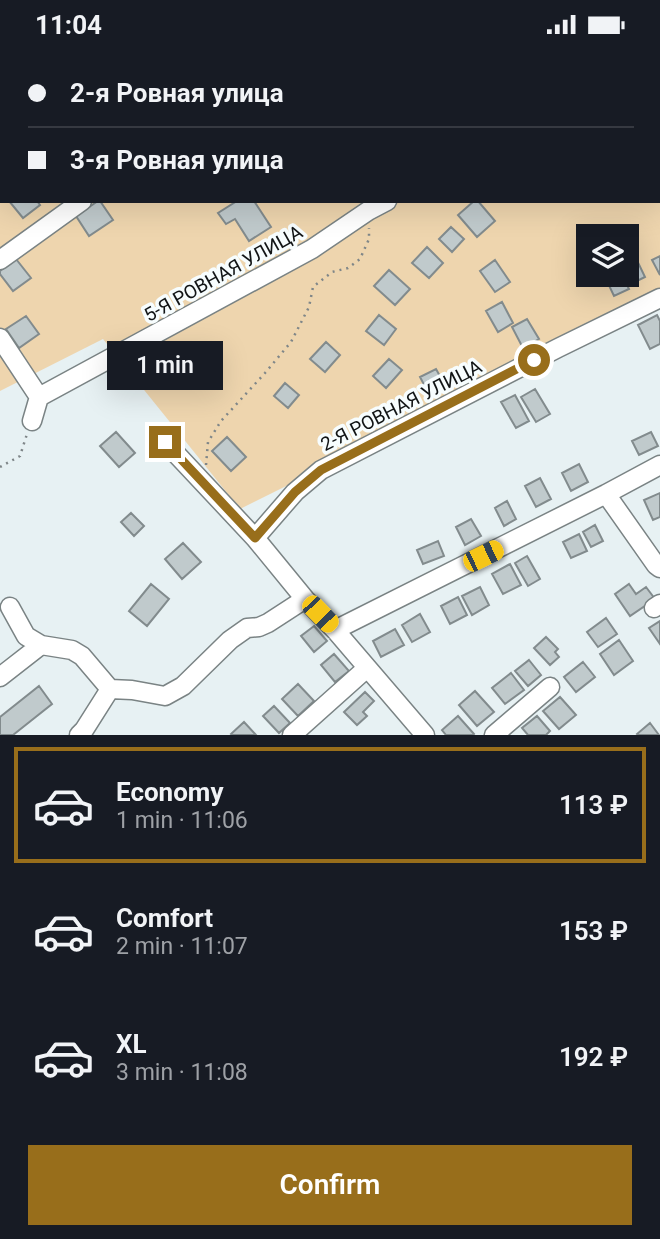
<!DOCTYPE html>
<meta charset="utf-8">
<style>
:root{--surface:#171b24;--page:#242831;--text:#f1f3f6;--muted:#9ea1a6;--line:#363941;--accent:#986e1b}
body{margin:0;font-family:Roboto,sans-serif;background:var(--page);color:var(--text);height:100vh;display:flex;flex-direction:column;font-size:26px;white-space:nowrap}
*{box-sizing:border-box;margin:0}
p{font-size:23px;color:var(--muted)}
.icon{flex:none;width:38px;height:38px;fill:none;stroke:currentColor;stroke-width:2;stroke-linecap:round;stroke-linejoin:round}
.map{position:relative;height:686px;overflow:hidden}
.panel{display:flex;flex-direction:column;background:var(--surface);flex:1}
.panel>*{flex:none}
.top-card{position:absolute;left:0px;top:0px;width:662px;height:154px;box-shadow:0 7px 28px #0002;display:grid;align-content:center;height:154px;padding:0 28px;background:var(--surface)}
.controls{position:absolute;left:576px;top:175px;display:grid;gap:14px}
.controls a{display:grid;place-items:center;width:63px;height:63px;border-radius:0px;background:var(--surface);box-shadow:0 7px 28px #0002;font-size:35px}
.end{position:absolute;width:32px;height:32px;margin:-16px;border:9px solid #986e1b;background:#fff;box-shadow:0 0 0 4px #fff}
.from{border-radius:50%}
.bubble{position:absolute;height:49px;border-radius:0px;background:var(--surface);box-shadow:0 7px 28px #0002;font-size:23px;font-weight:600;line-height:49px;text-align:center}
.car{position:absolute;width:21px;height:42px;margin:-21px -10px;border-radius:9px;box-shadow:0 0 5px 2px #0007;background:linear-gradient(#f5c518 24%,#345 0 40%,#f5c518 0 76%,#345 0 86%,#f5c518 0)}
.top-card b{display:flex;align-items:center;gap:24px;height:66px;font-size:26px}
.top-card b+b{border-top:2px solid var(--line)}
.top-card i{width:18px;height:18px;background:var(--text)}
ul{padding:12px 0 0;list-style:none}
li{display:flex;align-items:center;gap:21px;height:116px;margin:0 14px 10px;padding:0 14px;border:4px solid transparent;border-radius:0px}
li div{flex:1}
li b{display:block;font-size:26px}
li em{font-style:normal;font-weight:600}
li.selected{border-color:var(--accent)}
li>.icon{width:63px;height:63px;stroke-width:1.5}
.action{display:flex;gap:14px;margin-top:auto;padding:14px 28px}
.action a{flex:1;height:80px;border-radius:0px;background:var(--accent);color:#fff;font-size:28px;font-weight:600;line-height:80px;text-align:center}
.status{display:flex;justify-content:space-between;align-items:center;height:49px;padding:0 35px;background:var(--surface);direction:ltr}
.status svg{height:19px;fill:currentColor}
.map>svg:first-child{display:block}
.green{fill:#eed5ae;fill-rule:evenodd}
.building{fill:#c0cacc;stroke:#828b8d;stroke-width:2}
.lines{fill:none;stroke-linecap:round;stroke-linejoin:round}
.minor-casing{stroke:#7a8384;stroke-width:21}
.path{stroke:#7f8688;stroke-width:2.5;stroke-dasharray:2 5;stroke-linecap:butt}
.minor{stroke:#fff;stroke-width:18}
.route{stroke:#986e1b;stroke-width:9}
.labels{text-anchor:middle;stroke-width:7;stroke-linejoin:round;paint-order:stroke}
.street-label{font-size:19px;fill:#111415;stroke:#f7fdfe}
</style>
<div class="status"><b>11:04</b><svg viewBox="0 0 49 12"><path d="M0 12V9h3v3zM5 12V6h3v6zM10 12V3h3v9zM15 12V0h3v12zM26 1h20v11H26zM47 4h2v5h-2z"/></svg></div>
<div class="map">
<svg width="660" height="686" viewBox="0 0 660 686">
<rect width="100%" height="100%" fill="#e7f1f3"/>
<path class="green" d="M0,0h660v251l-420,209 -137,-170 -103,52zM2,2h658v150h-658zM588,187h38v39h-38z"/>
<path class="building" d="M9,152h28l3,4 -17,13z
M98,152h2l13,19 -24,16 -13,-20z
M237,152h17l17,26 -22,14 -14,-22 -9,5 -8,-11z
M474,152h4l17,20 -18,16 -19,-22z
M451,178l13,12 -12,13 -13,-13z
M427,198l16,16 -14,15 -17,-15z
M633,203l12,25 -14,7 -5,-9v-19z
M660,207v19l-8,-15z
M16,210l15,19 -18,13 -13,-17v-3z
M495,211l15,22 -15,10 -15,-21z
M389,221l21,19 -15,16 -21,-19z
M604,226h18l7,14 -15,7z
M502,253l11,21 -15,9 -12,-21z
M379,266l17,14 -12,16 -18,-14z
M657,266l3,6v23l-10,5 -12,-24z
M26,267l13,18 -20,14 -13,-19z
M527,270l12,20 -16,9 -11,-21z
M326,293l14,13 -15,17 -15,-13z
M389,310l13,11 -16,18 -13,-12z
M436,320l10,18 -16,9 -10,-19z
M285,334l14,12 -11,13 -14,-12z
M535,340l15,25 -14,8 -15,-25z
M515,346l14,26 -13,7 -15,-26z
M116,383l19,21 -16,14 -19,-21z
M651,383l7,14 -19,9 -7,-14z
M227,388l19,20 -15,14 -19,-20z
M579,415l9,18 -17,9 -9,-18z
M540,429l11,21 -15,8 -11,-21z
M660,444v24l-7,3 -9,-20z
M507,452l9,18 -12,7 -9,-18z
M131,464l13,13 -10,10 -13,-14z
M471,470l10,17 -16,9 -9,-18z
M595,476l8,16 -12,6 -8,-15z
M579,485l8,17 -16,7 -8,-16z
M438,492l6,15 -21,8 -6,-14z
M183,494l18,19 -19,17 -17,-20z
M527,507l13,23 -12,7 -13,-23z
M510,515l11,21 -18,9 -11,-20z
M151,535l18,15 -22,27 -18,-15z
M629,535l7,10 10,-7 9,12 -25,17 -15,-22z
M480,538l9,18 -17,10 -10,-19z
M458,548l9,18 -17,9 -9,-18z
M420,565l10,18 -18,10 -10,-17z
M606,569l11,16 -19,13 -11,-15z
M660,572v23l-11,-16z
M314,577l13,15 -13,11 -13,-16z
M395,580l9,16 -23,12 -8,-16z
M546,588l12,12 -3,3 4,5 -9,8 -16,-17z
M619,591l14,21 -19,14 -14,-21z
M334,605l15,17 -14,11 -14,-17z
M529,611l12,15 -13,11 -13,-15z
M583,613l12,15 -19,15 -12,-15z
M511,624l13,17 -19,14 -13,-16z
M298,635l16,17 -16,15 -16,-17z
M39,637l13,18 -39,31h-13v-18z
M475,642l19,21 -17,14 -18,-21z
M365,643l9,9 -11,11 4,4 -10,9 -13,-13z
M560,648l16,18 -17,14 -16,-18z
M274,657l16,17 -11,10 -16,-17z
M458,667l16,18 -1,1h-27l-4,-5z
M537,667l13,15 -4,4h-18l-6,-7z
M244,673l12,13h-24l-1,-1z
M650,674l9,12h-21l-1,-1z"/>
<g class="lines">
<g class="minor-casing">
<path id="minor" d="M423,0l1,2
M292,2l2,-2
M0,211l82,-59
M0,289l39,59
M32,372l7,-24 273,-148 56,-38 19,-10
M165,393l90,96 50,61 30,31 90,105
M606,445l50,71 4,3
M255,489l40,-46 26,-22 237,-122 102,-50
M10,558l16,29 15,9 31,5 10,6 28,33
M654,559l6,-4
M335,581l271,-136 54,-29
M0,628l41,-32
M79,686l5,-5 26,-41 22,1 33,6 18,-10 47,-46 17,-12 12,-1 9,-4 37,-24
M292,686l75,-67
M494,686l56,-48"/>
</g>
<path class="path" d="M206,416l2,-23 13,-21 44,-48 26,-31 18,-35 4,-20 19,-15 16,-4 12,-9 9,-20v-11
M0,418l20,-11 7,-22"/>
<use href="#minor" class="minor"/>
</g>
<g class="lines">
<path class="route" d="M165,393l90,96 40,-46 26,-22 213,-110"/>
</g>
<g class="labels">
<g class="street-label">
<text transform="translate(223 224) rotate(-29)" y="7">5-Я РОВНАЯ УЛИЦА</text>
<text transform="translate(401 356) rotate(-27)" y="7">2-Я РОВНАЯ УЛИЦА</text>
</g>
</g>
</svg>
<div class="controls">
<a><svg class="icon" aria-label="layers" viewBox="0 0 24 24"><path d="M12 4l9 5-9 5-9-5zM3 14l9 5 9-5"/></svg></a>
</div>
<i class="end from" style="left:534px;top:311px"></i>
<i class="end" style="left:165px;top:393px"></i>
<div class="bubble" style="left:107px;top:292px;width:116px">1 min</div>
<i class="car" style="left:483px;top:507px;rotate:64deg"></i>
<i class="car" style="left:320px;top:565px;rotate:136deg"></i>
<div class="top-card">
<b><i class="from"></i>2-я Ровная улица</b>
<b><i></i>3-я Ровная улица</b>
</div>
</div>
<section class="panel">
<ul>
<li class="selected"><svg class="icon" aria-label="car" viewBox="0 0 24 24"><path d="M5 17H2v-5l4-1 3-4h7l3 4 3 1v5h-3M9 17h6M6 11h13"/><circle cx="7" cy="17" r="2"/><circle cx="17" cy="17" r="2"/></svg><div><b>Economy</b><p>1 min · 11:06</p></div><em>113 ₽</em></li>
<li><svg class="icon" aria-label="car" viewBox="0 0 24 24"><path d="M5 17H2v-5l4-1 3-4h7l3 4 3 1v5h-3M9 17h6M6 11h13"/><circle cx="7" cy="17" r="2"/><circle cx="17" cy="17" r="2"/></svg><div><b>Comfort</b><p>2 min · 11:07</p></div><em>153 ₽</em></li>
<li><svg class="icon" aria-label="car" viewBox="0 0 24 24"><path d="M5 17H2v-5l4-1 3-4h7l3 4 3 1v5h-3M9 17h6M6 11h13"/><circle cx="7" cy="17" r="2"/><circle cx="17" cy="17" r="2"/></svg><div><b>XL</b><p>3 min · 11:08</p></div><em>192 ₽</em></li>
</ul>
<div class="action"><a>Confirm</a></div>
</section>
